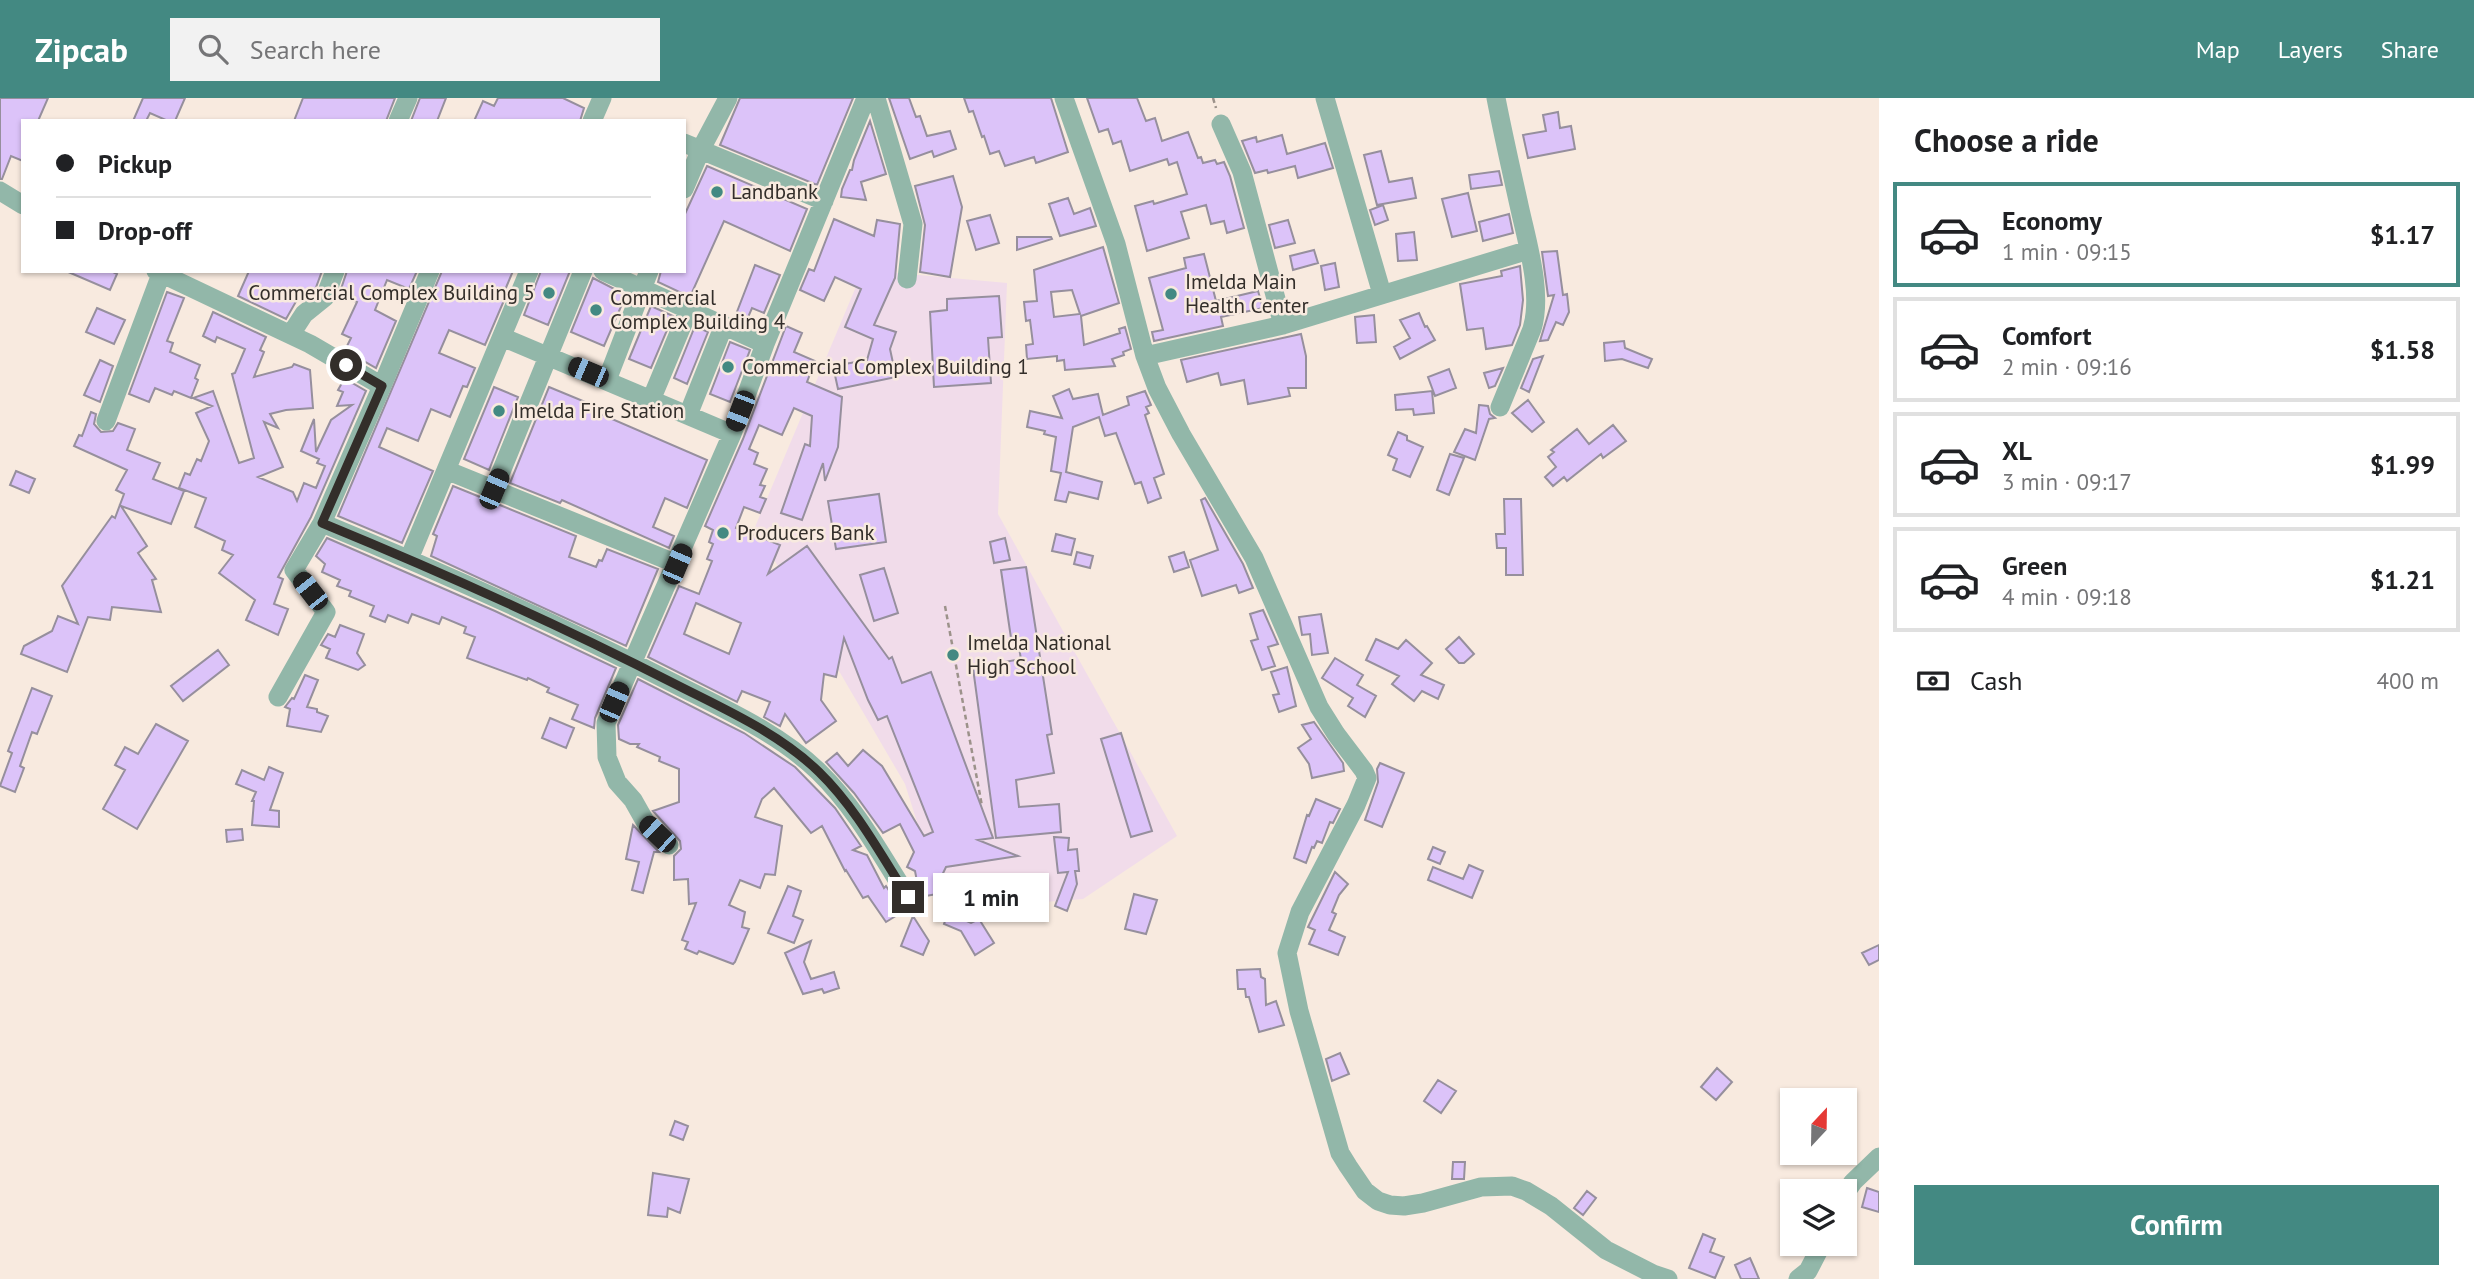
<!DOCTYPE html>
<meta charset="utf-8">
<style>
:root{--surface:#fff;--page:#f2f2f2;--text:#202124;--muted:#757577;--line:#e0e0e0;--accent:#438982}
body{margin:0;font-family:"PT Sans",sans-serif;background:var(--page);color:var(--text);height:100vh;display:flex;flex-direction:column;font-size:26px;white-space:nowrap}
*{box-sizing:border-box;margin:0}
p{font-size:23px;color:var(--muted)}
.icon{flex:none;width:38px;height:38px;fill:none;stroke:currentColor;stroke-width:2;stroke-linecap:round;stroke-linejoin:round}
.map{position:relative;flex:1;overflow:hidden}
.side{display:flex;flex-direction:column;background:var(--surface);width:595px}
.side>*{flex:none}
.top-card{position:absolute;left:21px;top:21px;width:665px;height:154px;border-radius:0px;box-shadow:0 2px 5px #0004;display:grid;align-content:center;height:154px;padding:0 35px;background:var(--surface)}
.needle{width:46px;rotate:22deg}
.fabs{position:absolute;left:1780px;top:990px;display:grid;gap:14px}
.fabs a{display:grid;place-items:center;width:77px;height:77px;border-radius:0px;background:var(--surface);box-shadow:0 2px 5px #0004;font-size:35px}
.end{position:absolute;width:32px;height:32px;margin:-16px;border:9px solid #332e2a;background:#fff;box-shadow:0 0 0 4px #fff}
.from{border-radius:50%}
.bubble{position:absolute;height:49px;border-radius:0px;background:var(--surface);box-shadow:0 2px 5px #0004;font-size:23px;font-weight:700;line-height:49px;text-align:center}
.car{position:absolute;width:21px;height:42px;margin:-21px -10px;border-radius:9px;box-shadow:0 0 5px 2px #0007;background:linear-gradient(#222 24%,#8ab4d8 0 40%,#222 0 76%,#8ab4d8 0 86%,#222 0)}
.top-card b{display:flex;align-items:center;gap:24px;height:66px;font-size:26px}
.top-card b+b{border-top:2px solid var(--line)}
.top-card i{width:18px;height:18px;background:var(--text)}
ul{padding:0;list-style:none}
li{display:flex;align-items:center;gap:21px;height:105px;margin:0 14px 10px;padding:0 21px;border:4px solid var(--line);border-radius:0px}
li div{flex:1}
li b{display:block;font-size:26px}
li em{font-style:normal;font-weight:700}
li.on{border-color:var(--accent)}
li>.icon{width:63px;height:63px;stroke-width:1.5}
h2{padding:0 35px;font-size:32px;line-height:84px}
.pay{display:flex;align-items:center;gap:18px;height:77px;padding:0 35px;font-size:26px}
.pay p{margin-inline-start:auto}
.action{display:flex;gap:14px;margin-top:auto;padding:14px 35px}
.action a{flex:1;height:80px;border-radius:0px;background:var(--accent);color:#fff;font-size:28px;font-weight:700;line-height:80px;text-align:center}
header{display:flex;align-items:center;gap:42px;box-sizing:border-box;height:98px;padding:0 35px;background:var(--accent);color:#fff}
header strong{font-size:33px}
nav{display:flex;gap:38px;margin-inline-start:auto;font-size:24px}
.search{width:490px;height:63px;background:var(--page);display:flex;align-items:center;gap:18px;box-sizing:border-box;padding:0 24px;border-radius:0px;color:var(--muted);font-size:26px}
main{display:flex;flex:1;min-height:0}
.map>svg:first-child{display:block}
.education{fill:#f1dcea}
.building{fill:#dcc3f9;stroke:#968f9d;stroke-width:2;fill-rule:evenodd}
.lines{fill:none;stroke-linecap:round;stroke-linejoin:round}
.path{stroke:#9c928a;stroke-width:2.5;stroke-dasharray:5 3.5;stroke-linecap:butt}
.minor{stroke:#92b7a9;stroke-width:19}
.route{stroke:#332e2a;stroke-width:9}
.poi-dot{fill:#438982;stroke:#f8eadf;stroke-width:2.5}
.labels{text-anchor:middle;stroke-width:5;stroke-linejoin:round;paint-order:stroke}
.poi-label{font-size:21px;fill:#332e2a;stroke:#f8eadf;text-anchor:start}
</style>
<header>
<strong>Zipcab</strong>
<div class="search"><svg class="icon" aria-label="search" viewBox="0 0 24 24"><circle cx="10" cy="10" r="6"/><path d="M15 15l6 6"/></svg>Search here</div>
<nav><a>Map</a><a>Layers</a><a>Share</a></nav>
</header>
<main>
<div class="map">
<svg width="1879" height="1181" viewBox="0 0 1879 1181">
<rect width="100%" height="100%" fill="#f8eadf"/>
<path class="education" d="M863,172l144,13 -9,231 179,322 -94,63 -138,11 -40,-126 -150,-257z"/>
<path class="building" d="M0,0h48l-10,23h-15v40l-12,-5 -9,23h-2z
M143,0h42l-10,23h-7l-18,-8 -4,8h-13z
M303,0h92l-9,23h-92z
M420,0h26l-9,23h-26z
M498,0h65l21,10 -4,13h-106l9,-20 11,5z
M740,0h113l-36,87 -97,-40z
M889,0h20l7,19 4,-1 7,20 23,-5 6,18 -22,8 -2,-6 -22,8z
M964,0h87l17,54 -32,11 -2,-6 -29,9 -6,-15 -9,3 -6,-18 -2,1 -9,-26 -4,1z
M1087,0h50l9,23 9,-3 7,23 26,-9 10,26 3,-1 2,6 12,-3 2,4 7,-2 6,14 14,52 -17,5 -3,-12 -13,3 -5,-19 -25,7 8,26 -42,13 -12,-45 18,-5 1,3 33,-10 -10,-32 -8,3 -2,-6 -37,12 -9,-30 -8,3 -5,-15 -9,3z
M1558,14l2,16 11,-2 4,23 -47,9 -5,-23 23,-4 -3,-16z
M870,23l16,53 -25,8 5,18 -25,-3 1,-8 8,-19h2l2,-10z
M1282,37l5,19 38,-11 8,25 -35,10 -3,-12 -27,7 -1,-3 -12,3 -13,-32 14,-4 1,5z
M1381,53l8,31 23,-4 4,20 -39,7 -13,-50z
M707,68l100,43 -17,42 -66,-30 -34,76 -32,-15 3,-11h23v-55z
M1499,73l3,14 -31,4 -2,-14z
M953,78l9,31 -12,70 -30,-5 5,-47 -10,-39z
M1468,95l9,38 -25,6 -10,-38z
M1068,100l6,16 16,-6 6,18 -36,10 -11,-32z
M1383,107l5,15 -13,5 -5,-15z
M1509,116l4,19 -30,8 -4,-19z
M990,117l9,28 -23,7 -9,-29z
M834,121l40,17 3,-16 23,4 -5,54 -21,47 22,7 -6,17 6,28 -58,12 -5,-23 34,-6 6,-21 -28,-12 16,-38 -26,-12 -11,24 -24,-11 9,-21 5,2z
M1288,122l7,23 -20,5 -6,-23z
M1414,134l3,28 -19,1 -2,-27z
M1017,139h34l1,2 -35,11z
M1103,149l16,56 -38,13 3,29 36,-12 -1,-4 6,-2 6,22 -8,3 1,3 -12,4 3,7 -50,4 -1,-10 -7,1v-5l-30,3 -1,-14 7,-1 -3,-24 -4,1 -2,-19 13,-1 -3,-31zM1072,192l8,24 -26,3 -3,-25z
M1314,152l4,13 -25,7 -3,-14z
M1557,153l6,44 4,-1 2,18 -6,13 -7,-3 -8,18 -8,1 14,-46 -6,1 -6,-44z
M1204,156l12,47 42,-10 5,17 -42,9 2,9 -69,15 -2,-9 11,-2 -14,-52 37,-10 -2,-10z
M1335,165l4,24 -14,3 -4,-24z
M755,167l25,10 -16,38 -12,-5 -6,14 -11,-5z
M1520,168l3,34 -3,25 -8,20 -26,4 -3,-21 -16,2 -7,-46 42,-8 -1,-5z
M66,173h45l6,3 -7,16z
M249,173h73l-7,19 -6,4 -7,-3 -16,28 -48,-23z
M347,173h70l-8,18 -22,-9 -12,30 21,11 -20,47 -31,-18 6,-12 -9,-4 15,-32 -18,-7z
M442,173h71l-8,19 3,1 -23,54 -36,-15 -10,23 36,15 -8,19 -4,-1 -13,31 -19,-8 -13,32 -31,-13 -8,19 54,24 -31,72 -64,-27z
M541,173h29l-22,54 -24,-10z
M593,180l33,17 -22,51 -33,-14z
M167,194l17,6 -17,43 6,2 -3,9 30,13 -5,13 3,2 -7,18 -17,-7 -2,4 -17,-7 -6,14 -20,-8z
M999,198l3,41 -14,1 3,45 -57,4 -4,-75 17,-2v-11z
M651,208l22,10 -22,52 -22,-9z
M97,210l28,12 -11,24 -28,-12z
M213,214l53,25 -6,13 4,2 -10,25 38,-10 2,-3 16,6 3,38 -27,2 -16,4 8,14 -14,-6 19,45 -25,10 35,15 4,9 7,-18 12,5 9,-22 -8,-3 2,-4 -18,-8 13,-32 2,33 15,-32 21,-15 -15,1 6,-14 -5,-2 4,-7 -4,-2 2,-5 26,15 -55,126 -33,60 5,2 -9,25 14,5 -10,26 -32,-15 9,-20 -36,-27 14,-18 -11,-5 3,-9 -30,-14 11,-29 -27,-10 6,-15 5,2 7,-16 4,2 8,-20 -13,-28 16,-7 -19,-8 20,-7 26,72 15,-5 -22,-84 3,-1 10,-24 -28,-12 -2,5 -12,-6z
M1419,215l6,14 2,-1 8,14 -35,19 -6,-12 16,-9 -10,-18z
M1374,217l2,27 -19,1 -2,-26z
M695,228l13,6 -21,52 -13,-6z
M786,228l16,7 -8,19 21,9 -8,21 35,15 -4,50 -13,34 -2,-18 -21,57 -21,-7 24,-69 5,2 2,-30 -18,-8 -12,27 -23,-10 -10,24 9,4 -4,11 13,5 -7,16 5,1 -5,11 6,2 -6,14 -16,-6 -8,21 44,17 -12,29 39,-28 82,113 3,-2 10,26 29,-11 62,166 -15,2 40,16 -72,11 -10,21 1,6 -17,3 -5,-26 -8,-4 7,-15 -14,-28 -17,9 -29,-40 -28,-31 11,-9 11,13 15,-16 19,16 42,70 9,-4 -46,-116 -9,4 -10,-20 -24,-62 -8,39 -12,-3 -3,26 15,21 -30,22 -21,-29 -5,12 -16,-9 6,-15 -28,-11 -5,11 -89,-45 31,-71 20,8 13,-33 -5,-2 6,-15 -4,-2 4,-12 -8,-4 38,-87zM696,505l45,20 -12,31 -45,-20z
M1301,236l5,22v32h-18l2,8 -42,8 -4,-24 -23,5 -3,-12 -31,9 -6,-22z
M1624,243l1,7 27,11 -4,9 -26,-9 -17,2 -1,-18z
M730,244l20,8 -20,52 -20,-8z
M1543,258l-14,36 -8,-4 12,-29z
M100,262l13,6 -13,36 -16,-7z
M1503,270l-8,18 -6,2 -5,-15z
M1449,271l7,19 -21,8 -7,-19z
M494,289l24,10 -29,73 -25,-11z
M549,289l51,21 -2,5 109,47 -20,48 -22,-10 -12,29 21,9 -5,12 -107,-48 -2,3 -50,-20z
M1069,291l4,10 25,-5 5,21 26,-10 -2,-8 18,-6 6,14 -5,2 3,6 -4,2 19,59 -10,4 7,20 -13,5 -7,-21 -6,2 -19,-51 -11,3 -6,-19 -26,10 -7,45 36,10 -4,17 -29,-7 -3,10 -11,-2 6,-27 -10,-2 5,-34 -12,-3 1,-3 -18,-4 3,-16 32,7 -9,-22z
M1432,293l2,22 -20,2 -1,-6 -17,1 -1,-15z
M1528,302l16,22 -12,10 -20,-19z
M1479,307l9,1 2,8 5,4 -6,1 -14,41 -21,-8 11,-23 11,4z
M91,314l5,2 -2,10 7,8 12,-1 5,-8 17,6 -8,21 33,13 -7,16 31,12 -13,33 -50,-18 26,40 -9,7 18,26 -4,1 9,32 -49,-5 -2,13 -22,-3 -21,55 -46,-18 3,-8 28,-15 6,-15 20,8 -16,-38 50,-70 3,2 9,-24 -8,-4 11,-20 -53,-24 5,-11 3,1z
M1613,327l13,16 -23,17 -2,-4 -34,27 -3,-4 -11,9 -8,-9 11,-10 -8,-10 6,-5 -3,-2 26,-21 12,15z
M1398,334l9,4v4l16,7 -13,30 -17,-7 4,-11 -9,-4z
M1450,356l14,4 -15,37 -12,-5z
M16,373l19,8 -6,14 -19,-8z
M453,388l123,50 -7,21 27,10 3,-7 3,1 5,-12 51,20 -32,77 -195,-90 6,-20 -4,-2z
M879,396l7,48 -50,7 -8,-48z
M1205,400l38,66 10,24 -14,5 -3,-8 -34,11 -12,-36 28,-10 -17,-50z
M1504,401h17l2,76h-17v-27h-9l-1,-14h9z
M1056,436l19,5 -4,16 -19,-4z
M327,440l168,73 121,57 -21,50 -1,10 -22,-9 6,-14 -31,-13 2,-4 -21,-10 -1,2 -60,-22 8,-21 -11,-4 2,-6 -24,-10 -3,7 -27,-10 -4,9 -20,-8 -3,7 -15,-6 4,-10 -25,-10 2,-5 -14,-5 3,-6 -18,-8 3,-8 -9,-8z
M1005,440l5,22 -16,3 -4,-21z
M1077,454l16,4 -3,12 -16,-4z
M1184,454l5,15 -15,5 -5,-15z
M1026,469l26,167 -5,1 7,38 -38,7 3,27 40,-3 2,28 -65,6 -23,-170 48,-9 -4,-22 -6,1 -10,-68z
M884,470l14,45 -24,8 -14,-46z
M1263,512l15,34 -10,3 7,19 -13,4 -11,-29 7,-2 -8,-25z
M1321,516l7,39 -16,2 -2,-21 -8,1 -3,-18z
M340,527l24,9 -7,19 8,12 -7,5 -32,-12 4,-9 -9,-4 7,-11 7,3z
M1459,539l15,17 -10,9h-5l-13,-14z
M1376,541l22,10 8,-9 26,23 -11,12 23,10 -6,14 -16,-8 -8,10 -22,-17 7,-8 -33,-16z
M218,552l11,15 -46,36 -12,-15z
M1335,560l28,17 -6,10 19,11 -11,21 -17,-11 5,-8 -31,-20z
M1287,569l9,39 -17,6 -6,-17 6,-1 -8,-22z
M305,577l13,5 -11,27 10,2v3l11,4 -7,16 -34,-6 3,-17 -5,-2 7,-9 2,1z
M638,581l106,54 51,34 40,41 26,38 -8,4 14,5 17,33 2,-2 12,18 9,5 -21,13 -18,-26 -5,2 -17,-28 -1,1 -23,-45 -11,7 -37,-45 -12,11 -7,18 27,9 -7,49 -10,-1 -5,14 -20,-8 -11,25 16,7 -3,15 7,2 -14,33 -2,2 -34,-13 -2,3 -12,-5 3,-7 -6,-2 14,-37 -7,1 -1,-25 -14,1v-24l7,-7 -1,-8 -27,-30 26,-9v-33l-20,-8 1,-4 -23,-10 2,-3h-9l-11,-5 -1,-14z
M32,590l20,8 -15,38 -5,-2 -12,34 4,2 -9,24 -15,-6 12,-33 -4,-2z
M550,620l24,10 -8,20 -24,-10z
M1314,624l29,41 1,8 -32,7 -3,-14 -11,-16 13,-9 -9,-14z
M156,626l32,17 -51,88 -34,-20 22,-39 -10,-5 10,-18 13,7z
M1121,635l31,98 -21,6 -30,-98z
M1380,665l24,10 -22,54 -17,-7 13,-38 -1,-13z
M269,669l14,6 -13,37 9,1v16l-27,-2 2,-24h-2l4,-9 -20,-8 6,-14 22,10z
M1316,701l24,10 -7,14 -3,-1 -8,21 -5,-2 -3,7 -2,-1 -6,16 -12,-5 13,-43 2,1z
M633,727l26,27h-5l-11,41 -11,-3 7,-28 -13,-3z
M242,731l1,11 -16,2 -1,-12z
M1054,739l15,1 -1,12 9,-1 2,22h-4l2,13 -10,27 -12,-5 13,-34 -10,1z
M1433,749l12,5 -5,12 -12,-5z
M1469,767l14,6 -11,27 -44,-18 5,-13 30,12z
M1335,774l13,12 -9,11 -7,17 4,2 -7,16 16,7 -7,18 -29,-11 6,-14 -7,-3z
M788,788l13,5 -8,25 10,4 -9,23 -26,-10z
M1134,796l23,6 -11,34 -21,-5z
M948,815l23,10 8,-4 15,24 -19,12 -14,-24 -17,-7z
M913,818l16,25 -6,14 -22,-9z
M811,843l-7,21 7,17 23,-7 5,16 -15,5 -2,-4 -19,5 -18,-41z
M1879,847v15l-10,5 -7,-12z
M1260,871l1,8 4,2 1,26 10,-4 8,24 -25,7 -10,-35h-3l-1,-8h-7l-1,-19z
M1340,955l9,21 -17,7 -6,-22z
M1717,970l15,14 -16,18 -15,-13z
M1438,982l18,11 -15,22 -17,-12z
M675,1023l13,5 -5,14 -13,-5z
M1453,1064h12l-1,17h-12z
M653,1075l36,6 -9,34 -12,-5 -1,9 -19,-2z
M1867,1090l12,4v20l-17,-5z
M1587,1093l9,7 -13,17 -9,-7z
M1703,1136l12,5 -5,13 14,5 -9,21 -26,-10z
M1750,1160l4,9 5,12h-18l-6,-14z"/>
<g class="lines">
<path class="path" d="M1213,0l3,10
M945,508l37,200"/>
<path class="minor" d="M876,0l37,126 -6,55
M1064,0l52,146 29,112 12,32 24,46 73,124 65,149 17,27 28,37 3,7 -11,27 -56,107 -13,41 12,58 41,142 8,13 17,25 13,10 12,4 14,1 19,-3 58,-16 31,-1 14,5 25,15 55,44 47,24 15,5
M1325,0l57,196
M1496,0c7,36 15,71 23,107 8,37 24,88 13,124l-32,78
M398,23l10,-23
M592,23l10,-23
M1221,26l21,48 41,153
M684,45l140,58
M684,91l17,-40 27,-51
M0,93l23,14
M156,173l154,73 72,42
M603,173l162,73
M291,236l13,-20 21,-17 10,-26
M502,239l230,97
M1145,258l138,-31 246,-75
M607,282l42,-109
M651,302l38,-91
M688,317l36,-90
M106,323l55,-147
M446,372l231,94
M494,391l89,-218
M322,425c119,49 238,102 353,161 49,25 104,49 144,88 37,36 62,83 89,125
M409,461l120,-288
M278,599l48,-85 -32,-42 28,-47 60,-137 48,-115
M669,747l-23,-22 -13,-23 -16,-18 -10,-25 -1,-34 126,-289 33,-90 101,-246
M1844,1097l9,-13 26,-25
M1798,1181l10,-8 14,-27"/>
</g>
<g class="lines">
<path class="route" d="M346,267l36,21 -60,137c119,49 238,102 353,161 49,25 104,49 144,88 37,36 62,83 89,125"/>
</g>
<g class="poi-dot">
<circle cx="717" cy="94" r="7"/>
<circle cx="549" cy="195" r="7"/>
<circle cx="1171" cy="196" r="7"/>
<circle cx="596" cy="212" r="7"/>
<circle cx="728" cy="269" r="7"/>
<circle cx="499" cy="313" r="7"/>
<circle cx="723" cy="435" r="7"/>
<circle cx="953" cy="557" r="7"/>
</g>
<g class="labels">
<g class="poi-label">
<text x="731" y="101">Landbank</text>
<text x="1185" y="191">Imelda Main<tspan x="1185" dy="24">Health Center</tspan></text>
<text x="535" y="202" text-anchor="end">Commercial Complex Building 5</text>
<text x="610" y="207">Commercial<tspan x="610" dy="24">Complex Building 4</tspan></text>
<text x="742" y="276">Commercial Complex Building 1</text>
<text x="513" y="320">Imelda Fire Station</text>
<text x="737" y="442">Producers Bank</text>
<text x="967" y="552">Imelda National<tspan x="967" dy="24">High School</tspan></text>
</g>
</g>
</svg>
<div class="fabs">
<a><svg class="needle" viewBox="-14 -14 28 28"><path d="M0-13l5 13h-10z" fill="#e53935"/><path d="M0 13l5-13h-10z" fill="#757577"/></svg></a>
<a><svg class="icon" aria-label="layers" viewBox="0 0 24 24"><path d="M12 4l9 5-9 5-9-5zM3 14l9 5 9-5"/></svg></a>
</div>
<i class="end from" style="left:346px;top:267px"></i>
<i class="end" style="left:908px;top:799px"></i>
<div class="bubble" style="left:933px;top:775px;width:116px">1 min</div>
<i class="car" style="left:588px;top:274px;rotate:293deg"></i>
<i class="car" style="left:740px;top:313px;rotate:201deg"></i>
<i class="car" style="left:494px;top:391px;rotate:23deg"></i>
<i class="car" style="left:677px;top:466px;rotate:23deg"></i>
<i class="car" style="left:310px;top:493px;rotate:322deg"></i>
<i class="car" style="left:614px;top:604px;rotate:23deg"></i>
<i class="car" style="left:657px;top:736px;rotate:314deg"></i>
<div class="top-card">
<b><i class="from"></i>Pickup</b>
<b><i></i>Drop-off</b>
</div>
</div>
<section class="side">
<h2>Choose a ride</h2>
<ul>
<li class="on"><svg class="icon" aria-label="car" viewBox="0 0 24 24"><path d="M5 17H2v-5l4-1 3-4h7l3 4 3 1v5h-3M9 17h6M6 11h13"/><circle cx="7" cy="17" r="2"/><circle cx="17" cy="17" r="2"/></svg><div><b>Economy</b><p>1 min · 09:15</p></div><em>$1.17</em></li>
<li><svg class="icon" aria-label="car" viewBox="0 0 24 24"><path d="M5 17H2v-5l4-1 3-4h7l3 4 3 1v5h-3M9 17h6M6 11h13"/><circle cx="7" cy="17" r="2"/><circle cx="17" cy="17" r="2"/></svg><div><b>Comfort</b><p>2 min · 09:16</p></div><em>$1.58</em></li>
<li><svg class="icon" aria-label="car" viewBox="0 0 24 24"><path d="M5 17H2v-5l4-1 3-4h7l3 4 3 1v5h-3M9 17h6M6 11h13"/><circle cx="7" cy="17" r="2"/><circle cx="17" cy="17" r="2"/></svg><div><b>XL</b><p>3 min · 09:17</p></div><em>$1.99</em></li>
<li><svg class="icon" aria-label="car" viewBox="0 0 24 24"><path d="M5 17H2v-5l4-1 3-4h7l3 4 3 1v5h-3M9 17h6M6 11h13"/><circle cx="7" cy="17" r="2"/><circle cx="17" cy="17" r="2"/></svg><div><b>Green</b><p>4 min · 09:18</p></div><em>$1.21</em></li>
</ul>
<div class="pay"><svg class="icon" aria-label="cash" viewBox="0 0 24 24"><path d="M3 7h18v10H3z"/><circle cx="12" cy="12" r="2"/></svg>Cash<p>400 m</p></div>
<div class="action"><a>Confirm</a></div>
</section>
</main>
